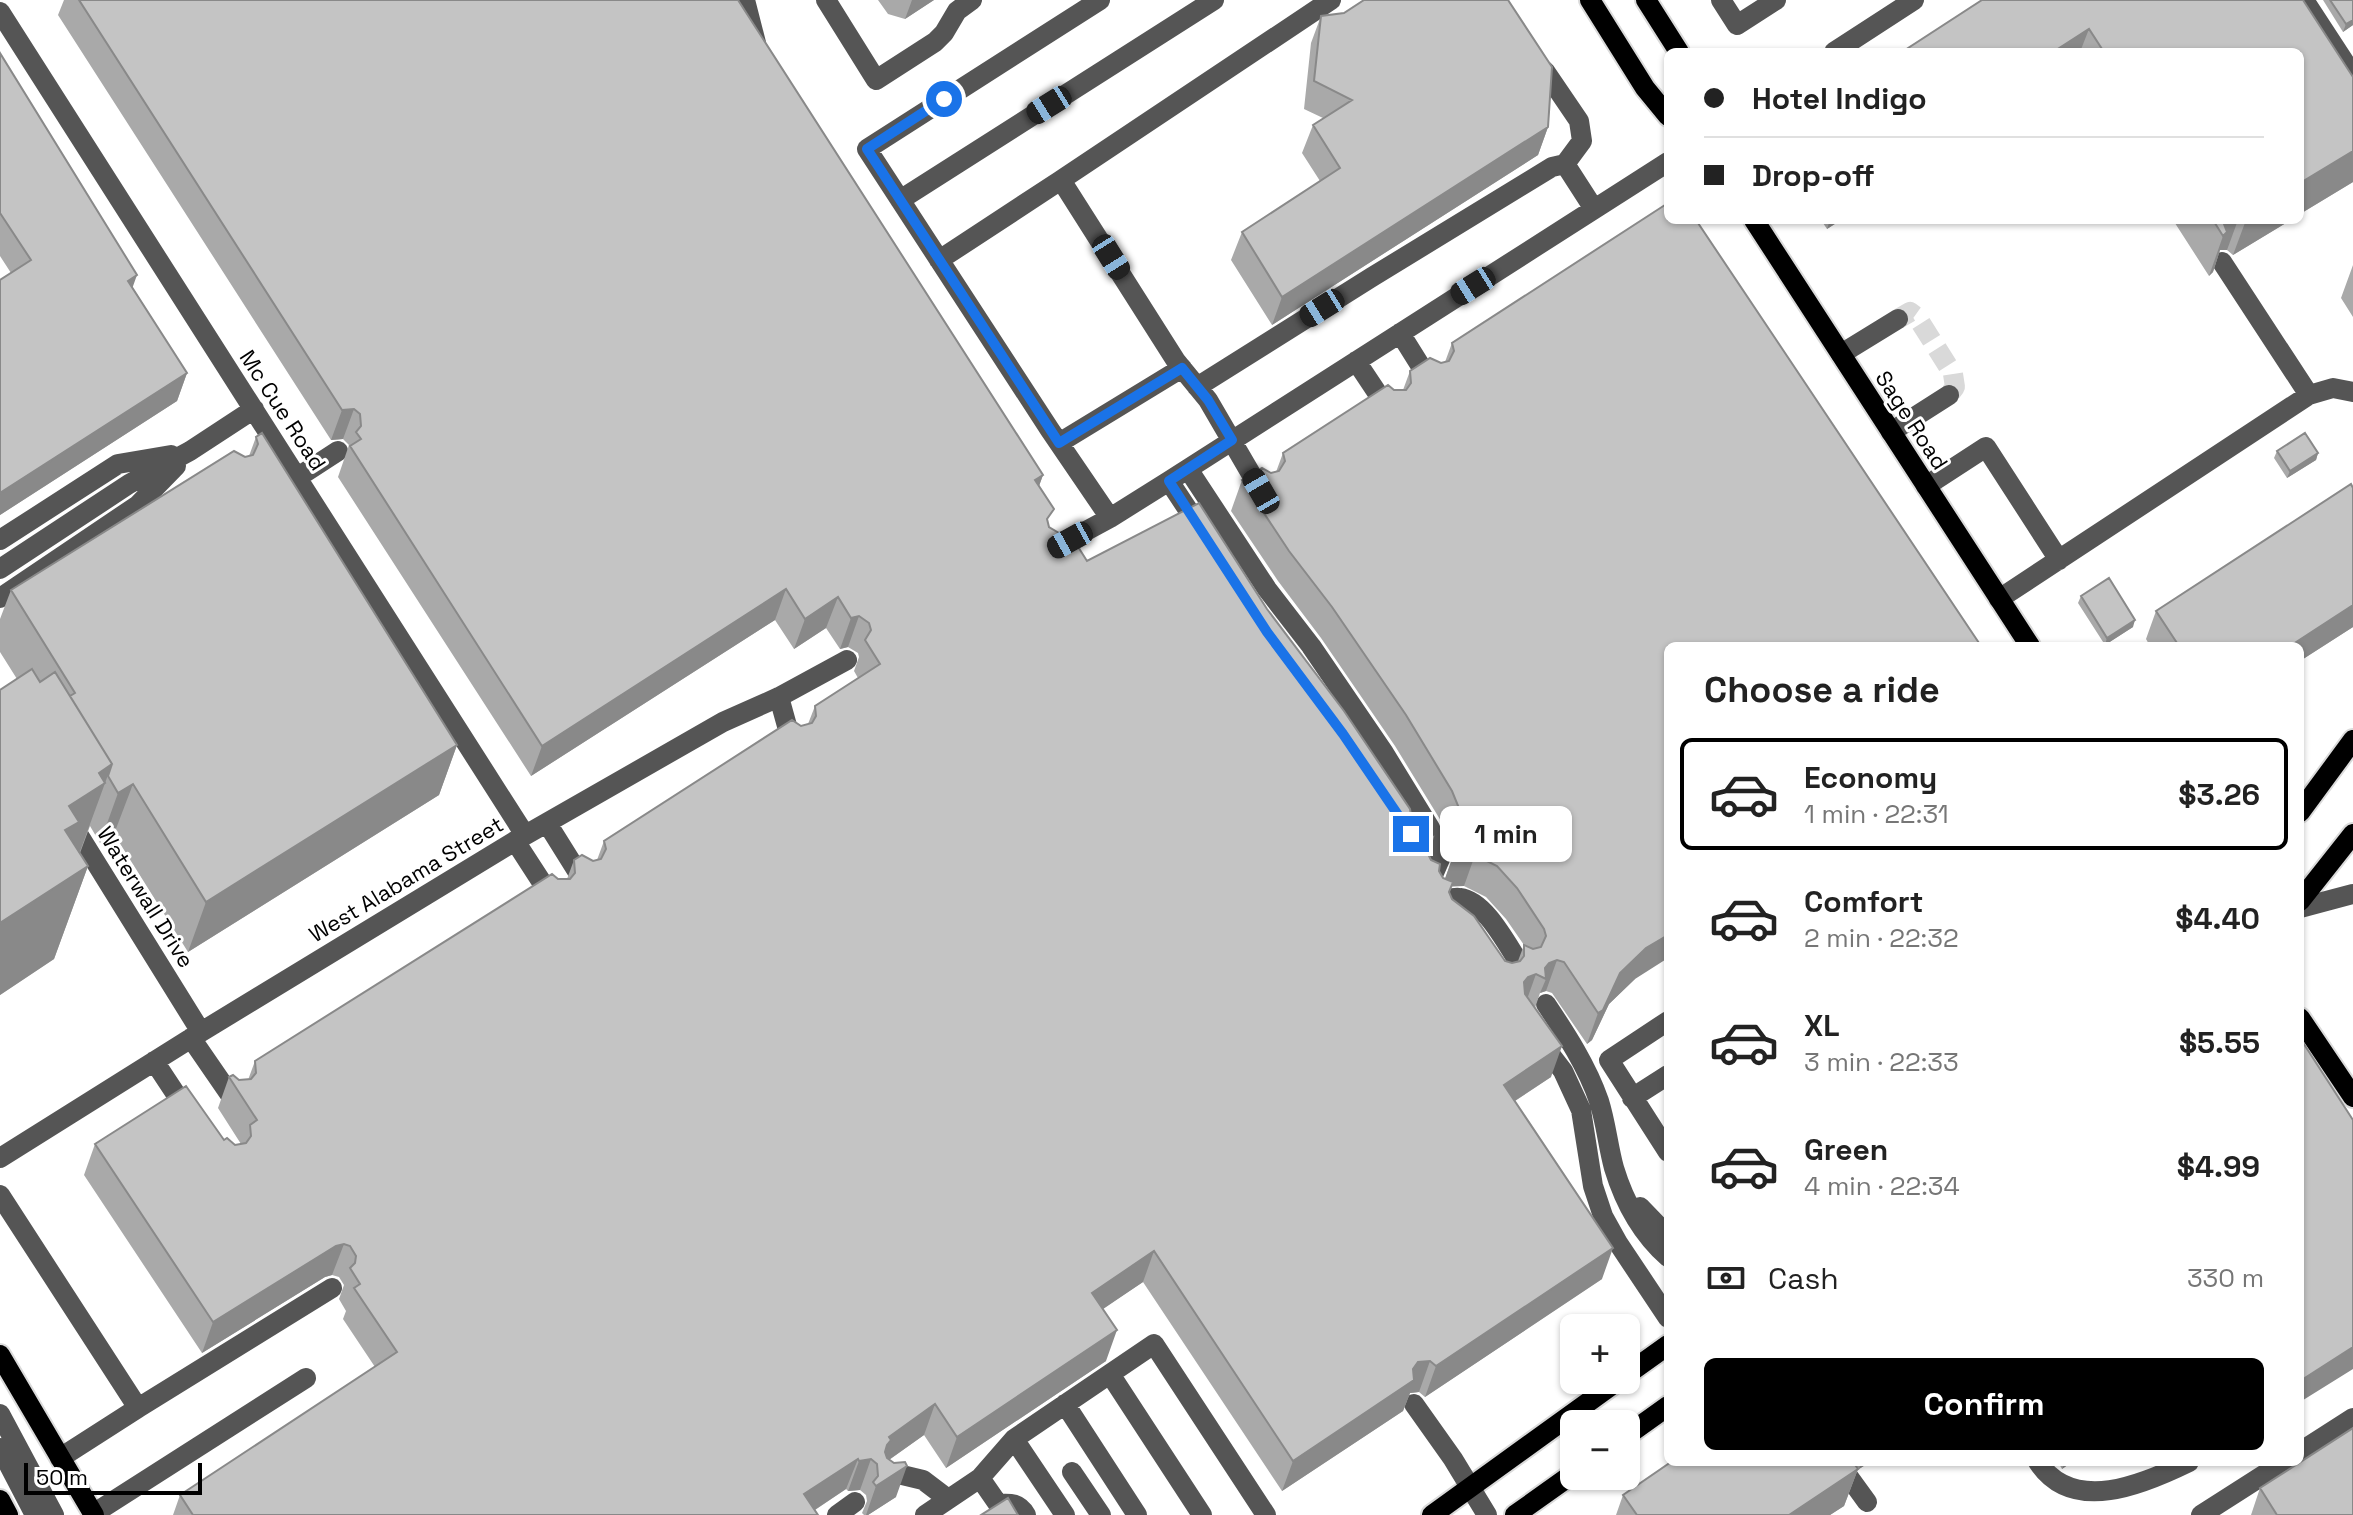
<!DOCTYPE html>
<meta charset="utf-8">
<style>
:root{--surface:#fff;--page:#f6f6f6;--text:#222;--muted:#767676;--line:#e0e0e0;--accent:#000}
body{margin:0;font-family:"Space Grotesk",sans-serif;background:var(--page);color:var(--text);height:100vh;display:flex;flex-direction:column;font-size:30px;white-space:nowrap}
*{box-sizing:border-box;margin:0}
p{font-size:26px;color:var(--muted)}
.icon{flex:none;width:44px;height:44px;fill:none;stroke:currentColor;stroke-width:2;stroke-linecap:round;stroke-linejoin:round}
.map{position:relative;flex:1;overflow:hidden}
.panel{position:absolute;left:1664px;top:642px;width:640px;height:824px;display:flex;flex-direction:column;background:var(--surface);border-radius:12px;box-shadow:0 2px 6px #0004}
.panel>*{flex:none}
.guide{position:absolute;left:1664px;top:48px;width:640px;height:176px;border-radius:12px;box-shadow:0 2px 6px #0004;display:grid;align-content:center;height:176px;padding:0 40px;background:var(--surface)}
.tools{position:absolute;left:1560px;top:1314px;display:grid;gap:16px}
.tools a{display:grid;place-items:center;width:80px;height:80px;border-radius:12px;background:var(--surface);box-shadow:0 2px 6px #0004;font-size:40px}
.scale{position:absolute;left:24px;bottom:20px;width:178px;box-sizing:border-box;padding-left:8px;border:4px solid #000;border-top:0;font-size:22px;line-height:28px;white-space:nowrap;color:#000;-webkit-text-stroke:6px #fff;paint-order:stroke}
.end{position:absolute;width:36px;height:36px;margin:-18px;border:10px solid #1a73e8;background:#fff;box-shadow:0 0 0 4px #fff}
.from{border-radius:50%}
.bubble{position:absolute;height:56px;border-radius:12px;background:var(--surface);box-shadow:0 2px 6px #0004;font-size:26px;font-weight:700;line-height:56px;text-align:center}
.car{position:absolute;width:24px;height:48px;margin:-24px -12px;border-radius:10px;box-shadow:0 0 6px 2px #0007;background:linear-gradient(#222 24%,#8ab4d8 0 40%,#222 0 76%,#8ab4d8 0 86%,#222 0)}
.guide b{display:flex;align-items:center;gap:28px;height:76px;font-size:30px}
.guide b+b{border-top:2px solid var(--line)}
.guide i{width:20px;height:20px;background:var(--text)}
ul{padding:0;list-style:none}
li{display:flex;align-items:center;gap:24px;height:112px;margin:0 16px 12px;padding:0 24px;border:4px solid transparent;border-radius:12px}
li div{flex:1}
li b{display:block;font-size:30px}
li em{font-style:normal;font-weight:700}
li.on{border-color:var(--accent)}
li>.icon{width:72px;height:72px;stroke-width:1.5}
h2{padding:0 40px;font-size:36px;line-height:96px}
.pay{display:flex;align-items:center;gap:20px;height:88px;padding:0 40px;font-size:30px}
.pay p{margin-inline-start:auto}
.action{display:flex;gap:16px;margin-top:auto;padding:16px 40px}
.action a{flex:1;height:92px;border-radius:12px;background:var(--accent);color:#fff;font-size:32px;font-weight:700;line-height:92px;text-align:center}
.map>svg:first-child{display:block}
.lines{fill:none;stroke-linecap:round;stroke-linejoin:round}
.minor-tunnel{stroke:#d9d9d9;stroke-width:20;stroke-dasharray:20 10;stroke-linecap:butt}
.major-casing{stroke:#dbdbdb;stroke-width:24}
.minor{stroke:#555;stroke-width:20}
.major{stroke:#000;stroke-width:20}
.wall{fill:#a9a9a9;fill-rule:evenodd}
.shaded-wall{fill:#898989}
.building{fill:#c4c4c4;stroke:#898989;stroke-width:2}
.route{stroke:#1a73e8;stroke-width:10}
.labels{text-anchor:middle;stroke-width:6;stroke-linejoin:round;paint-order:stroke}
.street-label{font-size:22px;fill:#000;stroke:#fff}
</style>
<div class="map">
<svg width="2353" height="1515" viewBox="0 0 2353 1515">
<rect width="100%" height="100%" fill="#fff"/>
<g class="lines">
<path class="minor-tunnel" d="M1898,319l12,-7 7,5 36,57 2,13 -6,8"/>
<g class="major-casing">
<path id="major" d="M1590,0l55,88 23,28
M1646,0l33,52
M1754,220l276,426
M2300,812l53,-72
M2300,901l53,-67
M2300,1018l53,79
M0,1355l94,160
M1626,1375l42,-30
M1626,1436l42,-30
M0,1500l8,15
M1432,1515l187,-135
M1515,1515l59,-42"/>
</g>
<path class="minor" d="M745,0l11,43
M826,0l50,80 59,-38 9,-9 13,-22 15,-11
M1100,0l-233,149 183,281 60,88
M1721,0l16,25 39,-25
M2304,0l49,75
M0,12l525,823
M1834,52l80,-52
M1545,71l34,50 3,20 -17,23
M1061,180l270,-180
M900,200l314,-200
M939,260l122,-80 115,181 32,39 53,91
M2222,262l87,133
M1400,333l30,48
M1841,354l57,-35
M1356,361l32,48
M1197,387l175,-110 180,-110 13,-3 29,45
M1891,432l58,-37
M1059,443l123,-75
M1188,469l79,120 44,57 73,107 46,75 8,20 2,11 -10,23
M298,477l40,-26
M1169,481l33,50
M1926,486l60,-39 73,113
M0,540l118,-76 53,-9
M1049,551l61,-33 59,-37 499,-319
M0,569l129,-85 61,-33 64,-42
M0,598l138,-93 38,-39
M1999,599l310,-204 24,-7 20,4
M779,697l13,47
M70,821l131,211
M547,823l35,56
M515,841l37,57
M1441,900c6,-1 14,-3 19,-2 26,3 48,49 62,69
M2300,908l53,-14
M1546,1004c20,30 41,62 53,97 7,22 9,45 15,67 10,33 28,66 54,89
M1668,1021l-59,39 59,92
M191,1038l42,61
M1540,1041l23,30 18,39 12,76 10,30 15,27 50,75
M154,1061l35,53
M1632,1098l36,-23
M0,1158l201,-126 314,-191 208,-119 56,-25 68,-37
M0,1195l138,213 -78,50
M1640,1207l28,29
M1110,1374l92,141
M1065,1404l72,111
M1414,1404l39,55 34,56
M138,1408l194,-120
M0,1414l54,101
M1014,1439l51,76
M0,1448l35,67
M2300,1452l53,-34
M1838,1462l29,40
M2038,1462c35,53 106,22 151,0
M1072,1472l29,43
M980,1478l18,26c13,-1 21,-1 28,11
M887,1482l11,-8 25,6 25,19
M93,1514l213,-136
M837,1515l18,-13
M925,1515l55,-37 34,-39 140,-95 112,171
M2201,1515l83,-53"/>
<use href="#major" class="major"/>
</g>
<path class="wall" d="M64,0h674l305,475 -4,11 10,41 38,34 327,273 14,20 15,24 2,1 8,-22 -3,-14 -9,-22 -46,-75 -74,-108 -43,-57 -47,-70 11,-31 34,-8 7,-19 111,-63h9l7,-19 35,-9 7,-19 183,636 -26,25 -17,36 -5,4 -35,-51 -6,-2 -6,2 -5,15 16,69 -36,24 87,178 -177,118 -6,-5 -9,1 -7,18 -121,80 -139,-209 -41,27 4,52 -160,107 -22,-33 -35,25 7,37 -28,18h-4l-2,-2 5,-12 -1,-6 -6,-5 -12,1 -2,-2 -31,21 3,5h-645l7,-20 195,-128 -32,-48 3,-8 -7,-12 5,-14 -5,-8 -7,-2 -7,2 -123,76 -118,-178 11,-31 129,-4 11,5 6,-1 -23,-36 11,-31 10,3h9l7,-19 303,-182h9l7,-19 19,1 4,-1 7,-19 197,-115 7,-2 7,-18 43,-28 -4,-7 5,-14 -1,-4 -10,-6 -8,2 -14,-21 -32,21 -19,-29 -244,156 -193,-299 11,-32 -6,-6 -12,1 -273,-425zM1452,886h12l22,11 20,22 18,26 -6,16 -6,2 -7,-2 -53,-62 -3,-6z
M878,0h56l-29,19 -17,-5z
M2303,0l50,182 -53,32v-162h-398z
M2323,0h30v25l-10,7z
M1321,16l227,111 -10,28 -266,170 -41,-65 11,-28 78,-51 -18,-28 11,-28 10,-7 -19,-9 7,-66z
M0,53l133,235 54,85 -10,28 -177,114v-235l11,-7 -11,-17z
M1821,220h20l-14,9z
M2173,220h118l-58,35 -6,-5h-7l-7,22 -4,4z
M2353,265v52l-12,-19z
M256,437l201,308 -18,50 -251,157 -74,-118 -14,9 -10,-17 -10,27 8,13 -34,93 -54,36v-305l17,-11 -17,-27v-33l11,-29 238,-134z
M2277,451l41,2 -2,7 -29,18 -13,-20z
M2081,596l52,31 -28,18 -27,-42z
M2156,611l197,16 -53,34v-15h-150l-4,-7z
M1853,1462h17l-11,7z
M2058,1462h14l-10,7z
M1858,1469l-14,37 -14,9h-214l7,-20z
M2260,1488l93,27h-102z"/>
<path class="shaded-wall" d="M912,0h22l-29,19z
M2353,20v5l-10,7 3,-8z
M2089,29l-9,23h-27z
M1548,127l-10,28 -266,170 10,-28z
M2353,151v31l-53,32v-31z
M1830,220h11l-14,9z
M2224,220h14l-11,30h-7l-7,22 -4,4 14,-40z
M2246,220h45l-58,35z
M137,275l-10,28 1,-22z
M187,373l-10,28 -177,114v-22z
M354,409l-11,30 -12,1 11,-30z
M2318,453l-2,7 -29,18 3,-7z
M1043,475l-11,30 3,-25z
M786,589l-11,31 -244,156 11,-30z
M838,597l-12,31 -32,21 11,-30z
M2353,605v22l-53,34v-15h-10z
M859,616l-11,31 -8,2 11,-31z
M2135,620l-2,7 -28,18 2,-7z
M457,745l-18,50 -251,157 18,-50z
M112,764l-41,112 17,-10 -34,93 -54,36v-72l69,-117 30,-33z
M133,784l-19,50 -14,9 18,-50z
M1475,855l-11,31 -22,1 11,-31z
M1668,935v23l-33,21 -26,25 -17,36 -5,4 11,-31 22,-40 26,-25z
M1557,960l-11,31 -6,2 6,-14 -1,-11 4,-5z
M1536,974l-11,31 -1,-23 4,-5z
M1562,1046l-11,31 -58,38 11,-30z
M344,1244l-12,31 -7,2 -123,76 11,-31 123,-76z
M1613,1248l-11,31 -177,118 11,-31z
M1154,1251l-11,31 -62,42 11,-31z
M1117,1330l-11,31 -160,107 11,-31z
M2353,1347v22l-53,33v-21z
M1430,1361l-11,31 -9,1 -7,18 -121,80 11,-30 125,-99z
M935,1404l-11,31 -41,29 6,-27z
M858,1459l-12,30 -39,26 -3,-21z
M871,1459l-11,31 -12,1 11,-30z
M1861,1462h9l-11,7z
M2065,1462h7l-10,7z
M907,1466l-11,31 -28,18h-2l10,-29z
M1858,1469l-14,37 -14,9h-41z"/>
<path class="building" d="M79,0h659l305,475 -8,5 19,29 -7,10 2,8 10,6 9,-2 19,30 112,-58 68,106 77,102 66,98 4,25 9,6 10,-3 -5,17 3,6 9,4 -1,7 4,7 10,4 -4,10 3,7 22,17 31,45 7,2 8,-2 4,-5v-11l9,4 8,-2 5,-11 -2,-7 -27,-41 -20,-22 -22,-11 -22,1 11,-29 -3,-14 -9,-22 -46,-76 -74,-108 -43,-56 -47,-71 20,-12 9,5 8,-2 6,-10 -2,-8 105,-68 6,5h12l5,-7 -1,-12 20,-13 11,5 8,-2 5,-10 -2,-8 216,-140v17h28l285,426h-313v289l-22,13 -26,25 -17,37 -5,3 -34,-51 -7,-2 -8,3 -4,5 1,11 -10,-5 -8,3 -4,5 1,12 37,52 -58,39 109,163 -177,118 -6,-5 -12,1 -5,7 1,11 -121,81 -139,-210 -62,42 25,37 -160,107 -22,-33 -46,33 2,3 -4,5 -2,7 2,6 7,5 11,-1 2,4 -31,20 -3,-4 5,-6 -1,-12 -6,-5 -12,2 -1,-2 -54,35 14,21h-625l-13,-20 217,-143 -43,-64 6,-4 -10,-16 5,-5 1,-7 -6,-10 -6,-2 -8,2 -123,76 -118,-178 91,-58 38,54 3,-2 8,7 11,-2 5,-7 -1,-11 7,-5 -28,-43 4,-2 6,5 12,-1 5,-6 -1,-12 297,-187 6,5h12l5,-6 -1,-13 8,-5 11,6 8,-2 5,-10 -2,-8 188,-121 9,6 11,-3 4,-7 -1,-10 65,-42 -15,-24 6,-10 -2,-7 -10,-7 -8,2 -13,-21 -33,22 -19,-30 -244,157 -192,-300 11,-7 -5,-7 5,-6 -1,-12 -6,-5 -12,1z
M1364,0h144l44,67 -4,60 -266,170 -40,-65 98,-64 -27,-43 39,-25 -38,-19 7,-65 23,-3z
M1982,0h321l50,77v74l-53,32v-131h-196l-15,-23 -36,23h-151z
M2330,0h23v20l-7,4z
M0,53l137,222 -9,6 59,92 -187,120v-213l31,-20 -31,-47z
M2213,220h11v4l3,8 -4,4z
M262,433l195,312 -251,157 -73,-118 -15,9 -10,-17 4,-12 -42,-68 5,-3 -64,-103 223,-139 11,6 8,-2 5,-11 -2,-7z
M2305,433l13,20 -28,18 -13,-20z
M2351,484l2,4v117l-63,41h-111l-23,-35z
M2109,578l26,42 -28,18 -26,-42z
M32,669l8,13 15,-10 57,92 -13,9 6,10 -36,23 10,16 -14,8 23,36 -88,57v-233z
M2300,1038l53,82v227l-53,34z
M2353,1428v87h-76l-17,-27z
M1671,1462h182l5,7 -69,46h-152l-14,-20z
M1008,1498l10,17h-37z"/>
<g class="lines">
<path class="route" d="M944,99l-77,50 192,294 123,-75 26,32 24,40 -63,41 98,151 76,102 68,100"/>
</g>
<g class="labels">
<g class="street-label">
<text transform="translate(283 410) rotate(57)" y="8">Mc Cue Road</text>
<text transform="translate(1912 420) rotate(57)" y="8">Sage Road</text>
<text transform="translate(406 879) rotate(-31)" y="8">West Alabama Street</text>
<text transform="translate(146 897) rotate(58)" y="8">Waterwall Drive</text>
</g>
</g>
</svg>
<div class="tools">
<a>+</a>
<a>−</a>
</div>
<div class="scale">50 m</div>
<i class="end from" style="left:944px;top:99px"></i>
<i class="end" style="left:1411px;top:834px"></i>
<div class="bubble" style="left:1440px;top:806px;width:132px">1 min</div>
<i class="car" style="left:1049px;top:105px;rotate:238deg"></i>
<i class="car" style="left:1111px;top:257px;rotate:148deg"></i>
<i class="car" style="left:1473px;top:286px;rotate:238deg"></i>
<i class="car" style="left:1322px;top:308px;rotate:238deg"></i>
<i class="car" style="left:1261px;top:491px;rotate:330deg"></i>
<i class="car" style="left:1070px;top:540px;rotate:241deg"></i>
<div class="guide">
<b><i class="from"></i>Hotel Indigo</b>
<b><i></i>Drop-off</b>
</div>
<section class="panel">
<h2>Choose a ride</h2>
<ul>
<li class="on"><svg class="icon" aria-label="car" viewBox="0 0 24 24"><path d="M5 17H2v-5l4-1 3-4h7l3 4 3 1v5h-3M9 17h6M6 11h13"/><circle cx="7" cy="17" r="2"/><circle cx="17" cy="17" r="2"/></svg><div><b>Economy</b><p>1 min · 22:31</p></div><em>$3.26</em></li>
<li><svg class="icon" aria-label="car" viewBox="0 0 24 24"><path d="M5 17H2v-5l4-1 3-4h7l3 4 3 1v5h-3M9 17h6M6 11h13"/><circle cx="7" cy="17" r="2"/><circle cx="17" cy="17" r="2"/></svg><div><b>Comfort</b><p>2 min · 22:32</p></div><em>$4.40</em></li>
<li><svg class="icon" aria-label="car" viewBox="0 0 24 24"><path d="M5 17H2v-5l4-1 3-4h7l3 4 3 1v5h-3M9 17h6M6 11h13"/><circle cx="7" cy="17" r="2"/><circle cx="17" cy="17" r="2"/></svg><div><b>XL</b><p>3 min · 22:33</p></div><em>$5.55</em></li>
<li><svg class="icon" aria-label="car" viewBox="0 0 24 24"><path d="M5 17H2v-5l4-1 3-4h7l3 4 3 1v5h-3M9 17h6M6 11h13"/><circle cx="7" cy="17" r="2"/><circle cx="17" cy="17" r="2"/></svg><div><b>Green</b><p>4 min · 22:34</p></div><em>$4.99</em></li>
</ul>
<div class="pay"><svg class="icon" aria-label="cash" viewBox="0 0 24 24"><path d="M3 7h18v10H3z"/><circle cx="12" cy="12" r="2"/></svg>Cash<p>330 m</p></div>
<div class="action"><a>Confirm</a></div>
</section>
</div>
